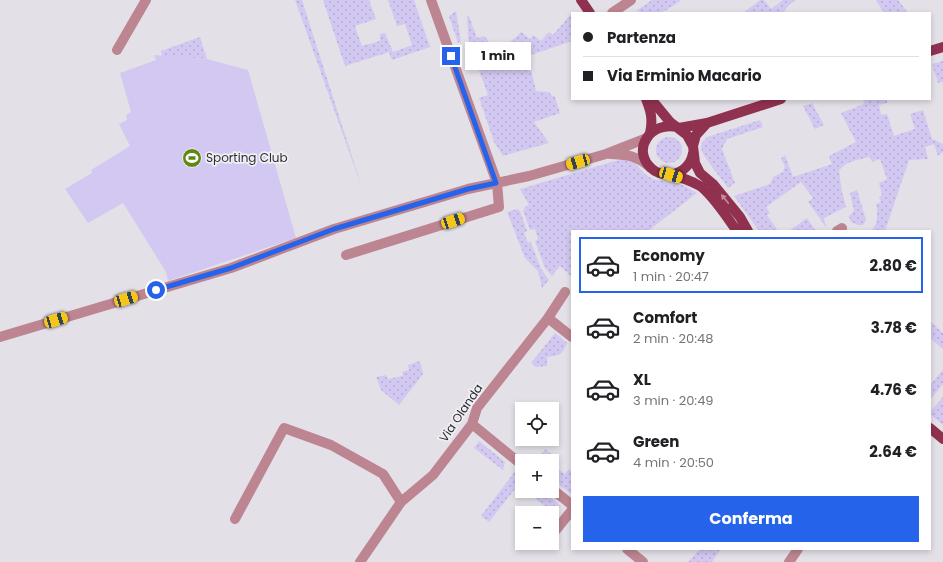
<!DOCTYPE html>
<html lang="it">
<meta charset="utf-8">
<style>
:root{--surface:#fff;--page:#f6f6f6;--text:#202124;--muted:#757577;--line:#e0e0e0;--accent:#2563eb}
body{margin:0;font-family:Poppins,sans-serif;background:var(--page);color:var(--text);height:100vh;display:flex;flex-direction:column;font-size:15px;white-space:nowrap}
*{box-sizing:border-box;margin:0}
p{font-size:13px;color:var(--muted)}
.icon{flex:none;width:22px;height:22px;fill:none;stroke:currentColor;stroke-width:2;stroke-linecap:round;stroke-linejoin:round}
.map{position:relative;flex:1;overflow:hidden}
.sheet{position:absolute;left:571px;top:230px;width:360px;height:320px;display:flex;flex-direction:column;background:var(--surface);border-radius:0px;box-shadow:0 2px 6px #0003}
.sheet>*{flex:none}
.guide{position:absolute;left:571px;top:12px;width:360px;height:88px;border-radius:0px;box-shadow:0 2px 6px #0003;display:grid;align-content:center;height:88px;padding:0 12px;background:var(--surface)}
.tools{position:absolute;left:515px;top:402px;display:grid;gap:8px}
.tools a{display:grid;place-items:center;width:44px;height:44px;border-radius:0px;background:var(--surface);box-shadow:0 2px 6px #0003;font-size:20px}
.end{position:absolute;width:18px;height:18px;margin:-9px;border:5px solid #2563eb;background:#fff;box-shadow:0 0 0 2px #fff}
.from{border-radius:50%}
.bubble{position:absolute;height:28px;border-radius:0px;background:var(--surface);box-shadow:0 2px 6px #0003;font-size:13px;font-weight:700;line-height:28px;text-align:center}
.car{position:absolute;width:12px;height:24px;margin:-12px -6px;border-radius:5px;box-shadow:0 0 3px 1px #0007;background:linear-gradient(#f5c518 24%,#345 0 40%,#f5c518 0 76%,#345 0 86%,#f5c518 0)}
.guide b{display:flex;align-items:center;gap:14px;height:38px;font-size:15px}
.guide b+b{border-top:1px solid var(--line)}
.guide i{width:10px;height:10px;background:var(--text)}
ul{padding:7px 0 0;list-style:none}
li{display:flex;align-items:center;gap:12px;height:56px;margin:0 8px 6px;padding:0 4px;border:2px solid transparent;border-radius:0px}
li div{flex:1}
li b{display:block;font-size:15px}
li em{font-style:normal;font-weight:700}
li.selected{border-color:var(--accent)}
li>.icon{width:36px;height:36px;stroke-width:1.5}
.action{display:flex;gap:8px;margin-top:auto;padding:8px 12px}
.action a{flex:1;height:46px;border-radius:0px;background:var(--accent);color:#fff;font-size:16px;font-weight:700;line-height:46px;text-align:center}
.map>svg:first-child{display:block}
.grass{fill:url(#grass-dots)}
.pitch{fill:#d2c8f1}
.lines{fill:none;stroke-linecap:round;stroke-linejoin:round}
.minor{stroke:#bc8591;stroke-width:10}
.major{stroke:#90324f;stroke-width:10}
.oneway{fill:#c090a2}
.route{stroke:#2563eb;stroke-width:5}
.labels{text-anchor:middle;stroke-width:3.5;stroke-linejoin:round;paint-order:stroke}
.poi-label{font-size:12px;fill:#2f2f31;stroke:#f0eff4;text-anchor:start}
.street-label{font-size:12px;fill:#2f2f31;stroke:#f0eff4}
</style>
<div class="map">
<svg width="943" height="562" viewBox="0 0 943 562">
<defs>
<pattern id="grass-dots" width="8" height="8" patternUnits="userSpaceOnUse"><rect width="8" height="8" fill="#d2c8f1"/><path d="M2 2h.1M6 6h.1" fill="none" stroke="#b5accf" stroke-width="1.8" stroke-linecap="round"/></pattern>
</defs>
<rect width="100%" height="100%" fill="#e3e1e7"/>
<path class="grass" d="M295,0h7l60,188z
M323,0h46l7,19 -21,7 7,20 18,-5v-7l5,-1 8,19 19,-7 -7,-21 -8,2 -9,-26h26l16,47 -38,13 -3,-8 -44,14z
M652,0h28v1c-19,13 -21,15 -44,10z
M760,0h4l7,9 12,-9h13l-7,5 -6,8h-40z
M876,0h22l10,13h-12l-1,-2 -4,2h-7z
M456,11l5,31 -3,1 -9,-27z
M572,13v28l-44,15 8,35 13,1 2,3 4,2 5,16 -26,9 15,21 -46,13 -9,-14 -15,-44 9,-3 -11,-30 -11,3 4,-5 -3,-47h2l8,22 7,-2 4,4 2,9c13,-4 22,-6 31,-17l9,7 3,-4 8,6 8,-9 4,3z
M200,37l7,22 -45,-3 -1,-5z
M943,61v21l-5,1 -6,-19z
M863,99h24v4l-8,2 2,10 6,-1 7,22 21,-7 -5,-15 13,-4 9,29 11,5v8l-5,4 -4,-12 -9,3 3,12 -19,1 -24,71h-14c7,-6 7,-18 5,-27l5,-2 -2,-5 3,-2 -3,-12 8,-4 -7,-20 -8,3 -2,-5c-12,3 -23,3 -31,14l3,21 4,15 -22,11 2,9 -18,-25 5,-4 -12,-16 -35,25 4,6 -3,2 11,16h-19l-25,-35 36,-12 3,-7 10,-5 2,-6 -4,-7 4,-4 8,22 39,-13 -3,-8 27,-14 -15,-29 23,-9z
M812,103l12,22 -9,4 -12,-23z
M760,120l3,7 -36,12 -5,10 13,34 -7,5c-5,-8 -26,-32 -27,-40 0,-5 3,-8 6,-11z
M656 150a13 13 0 1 1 26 0a13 13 0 1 1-26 0Z
M625,159l8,2 11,12 8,6 31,6 14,8 -49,38h-76v46l-12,-11 -8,10 -7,-8 -10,-27 3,-2 -3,-10 -5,1 -7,-19 2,-4 4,-2 -9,-16 95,-28z
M857,190l9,30 -3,5h-5l-7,-3 -2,-6 5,-5 -4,-18z
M517,209l3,2 7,20 -3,2 4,10 3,-1 10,27 8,11 -7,8 -4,-17 -13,-13 -18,-46z
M807,218l9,13h-27z
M930,321l13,12v16l-13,-11z
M555,333l12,10c-5,13 -7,12 -20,14v9l-11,1 -5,-4z
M420,361l3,13 -24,31 -18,-15 -5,-13 10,-2 2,4 15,-3 -1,-4 7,-2 -1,-5z
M943,370v14l-13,16v-15z
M943,397v28l-13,-11v-2z
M479,441l26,21 -2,8 -29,-22z
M545,449l13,10 -5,6 12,9 4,-5 3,3 -1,22 -19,-15v-18h-16z
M516,470l6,5v5l-33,42 -8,-6z
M536,491h6l19,15 -9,11v-4h-10l4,-6 -14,-11z
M700,549h21l-9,13h-24z"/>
<path class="pitch" d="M154,55l53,4 41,11 48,168 -128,43 -2,-9 -43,-69 -35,20 -23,-34 27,-16 -1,-3 39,-24 -11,-22 8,-4 -1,-5 5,-3 -11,-39 36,-13z"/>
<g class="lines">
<path class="minor" d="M612,13l19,-13
M117,50l29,-50
M610,154c18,1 25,1 40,13
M837,231l5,-3
M346,255l153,-48 -2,-24 -66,-183
M548,318l24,19
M0,337l231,-69 103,-39 134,-40 61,-13 77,-22 41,-16
M472,424l50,41
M552,489l20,16
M235,519l49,-91 47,17 52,29 18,28
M552,535l20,-25
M627,549l16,13
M360,562l41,-60 32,-27 39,-51 5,-16 71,-90 17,-26
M789,562l9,-13"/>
<path class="major" d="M581,0l9,13
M930,51l13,-4
M646,99c5,12 7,21 4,34
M651,99l19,23 17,13 6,11 2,17 5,10 13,11 27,33 8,14
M677,127c-26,-6 -46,22 -26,41 6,6 12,6 20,7 10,2 20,6 29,11 13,9 27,32 37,45
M679,128l28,-5 74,-24
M693,146l3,-11 11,-12
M671,175c12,-3 20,-10 22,-22
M930,428l13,11"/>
</g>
<defs><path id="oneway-solid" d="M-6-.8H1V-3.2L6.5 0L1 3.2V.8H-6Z"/></defs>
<use class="oneway" href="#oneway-solid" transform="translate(725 199) rotate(-129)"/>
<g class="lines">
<path class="route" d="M156,290l75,-22 103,-39 134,-40 28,-6 -45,-127"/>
</g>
<defs>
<g id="stadium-disc" transform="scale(1)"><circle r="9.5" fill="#5f8814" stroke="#f0eff4"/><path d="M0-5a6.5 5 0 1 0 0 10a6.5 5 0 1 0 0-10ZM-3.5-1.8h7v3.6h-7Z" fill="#fff"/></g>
</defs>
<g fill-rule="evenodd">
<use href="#stadium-disc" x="192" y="158"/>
</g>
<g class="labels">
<g class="poi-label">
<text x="206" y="162">Sporting Club</text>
</g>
<g class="street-label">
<text transform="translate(461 413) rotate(-56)" y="4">Via Olanda</text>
</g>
</g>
</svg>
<div class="tools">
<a><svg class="icon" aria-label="locate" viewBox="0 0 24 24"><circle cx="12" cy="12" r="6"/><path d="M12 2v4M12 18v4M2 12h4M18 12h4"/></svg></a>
<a>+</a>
<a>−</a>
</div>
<i class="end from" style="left:156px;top:290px"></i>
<i class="end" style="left:451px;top:56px"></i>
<div class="bubble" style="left:465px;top:42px;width:66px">1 min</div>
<i class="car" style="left:578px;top:162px;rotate:254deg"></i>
<i class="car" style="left:671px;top:175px;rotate:107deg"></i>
<i class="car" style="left:453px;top:221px;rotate:72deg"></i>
<i class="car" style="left:126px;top:299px;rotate:73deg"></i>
<i class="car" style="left:56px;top:320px;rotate:73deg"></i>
<div class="guide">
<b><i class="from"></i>Partenza</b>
<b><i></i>Via Erminio Macario</b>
</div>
<section class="sheet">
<ul>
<li class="selected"><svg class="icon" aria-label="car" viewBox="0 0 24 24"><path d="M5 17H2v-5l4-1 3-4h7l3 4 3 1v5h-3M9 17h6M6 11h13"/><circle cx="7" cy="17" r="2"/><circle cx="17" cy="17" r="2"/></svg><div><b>Economy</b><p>1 min · 20:47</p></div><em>2.80 €</em></li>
<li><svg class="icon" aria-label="car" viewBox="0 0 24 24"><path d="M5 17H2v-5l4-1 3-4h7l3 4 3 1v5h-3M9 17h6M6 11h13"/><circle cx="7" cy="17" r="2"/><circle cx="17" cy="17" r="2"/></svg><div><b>Comfort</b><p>2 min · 20:48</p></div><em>3.78 €</em></li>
<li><svg class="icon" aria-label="car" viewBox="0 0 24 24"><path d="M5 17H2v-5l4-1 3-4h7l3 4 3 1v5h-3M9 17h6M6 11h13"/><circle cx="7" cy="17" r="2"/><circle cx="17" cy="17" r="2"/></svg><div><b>XL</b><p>3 min · 20:49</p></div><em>4.76 €</em></li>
<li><svg class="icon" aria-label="car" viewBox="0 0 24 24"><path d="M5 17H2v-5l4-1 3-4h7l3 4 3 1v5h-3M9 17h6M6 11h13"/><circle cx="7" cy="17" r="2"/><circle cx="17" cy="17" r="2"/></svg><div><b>Green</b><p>4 min · 20:50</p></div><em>2.64 €</em></li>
</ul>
<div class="action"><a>Conferma</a></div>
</section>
</div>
